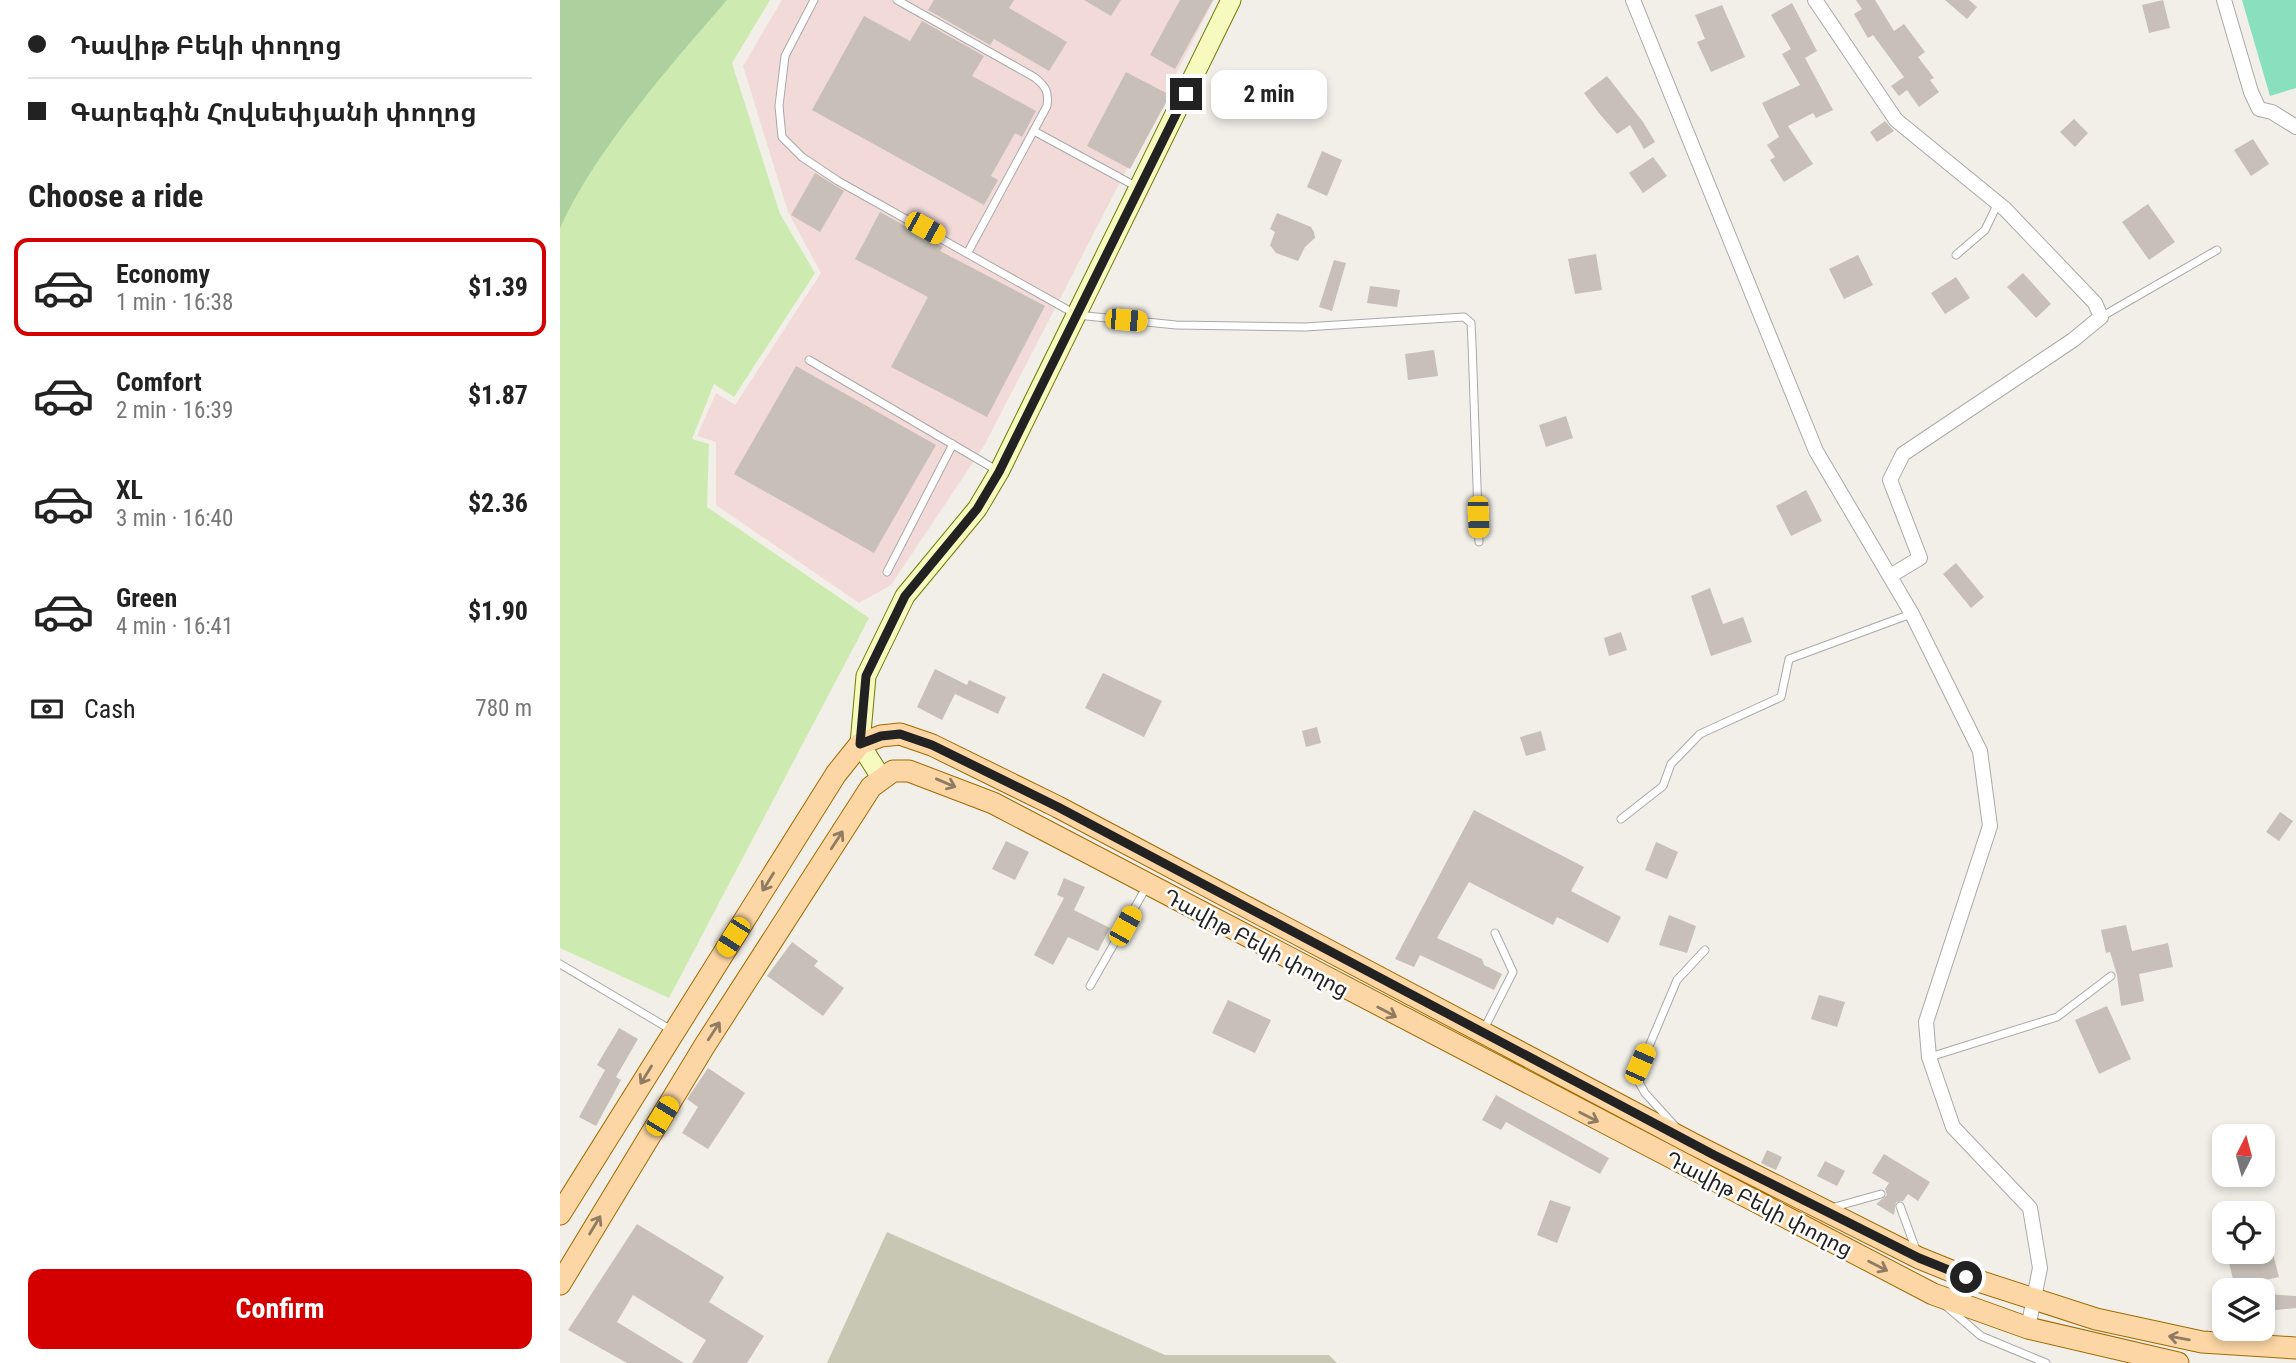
<!DOCTYPE html>
<meta charset="utf-8">
<style>
:root{--surface:#fff;--page:#f6f6f6;--text:#222;--muted:#767676;--line:#e0e0e0;--accent:#d40000}
body{margin:0;font-family:"Roboto Condensed","Noto Sans Armenian",sans-serif;background:var(--page);color:var(--text);height:100vh;display:flex;flex-direction:column;font-size:26px;white-space:nowrap}
*{box-sizing:border-box;margin:0}
p{font-size:23px;color:var(--muted)}
.icon{flex:none;width:38px;height:38px;fill:none;stroke:currentColor;stroke-width:2;stroke-linecap:round;stroke-linejoin:round}
.map{position:relative;flex:1;overflow:hidden}
.details{display:flex;flex-direction:column;background:var(--surface);width:560px}
.details>*{flex:none}
.banner{display:grid;align-content:center;height:154px;padding:0 28px;background:var(--surface)}
.needle{width:46px;rotate:6deg}
.controls{position:absolute;left:1652px;top:1124px;display:grid;gap:14px}
.controls a{display:grid;place-items:center;width:63px;height:63px;border-radius:14px;background:var(--surface);box-shadow:0 4px 10px #0003;font-size:35px}
.end{position:absolute;width:32px;height:32px;margin:-16px;border:9px solid #222;background:#fff;box-shadow:0 0 0 4px #fff}
.from{border-radius:50%}
.bubble{position:absolute;height:49px;border-radius:14px;background:var(--surface);box-shadow:0 4px 10px #0003;font-size:23px;font-weight:700;line-height:49px;text-align:center}
.car{position:absolute;width:21px;height:42px;margin:-21px -10px;border-radius:9px;box-shadow:0 0 5px 2px #0007;background:linear-gradient(#f5c518 24%,#345 0 40%,#f5c518 0 76%,#345 0 86%,#f5c518 0)}
.banner b{display:flex;align-items:center;gap:24px;height:66px;font-size:26px}
.banner b+b{border-top:2px solid var(--line)}
.banner i{width:18px;height:18px;background:var(--text)}
ul{padding:0;list-style:none}
li{display:flex;align-items:center;gap:21px;height:98px;margin:0 14px 10px;padding:0 14px;border:4px solid transparent;border-radius:14px}
li div{flex:1}
li b{display:block;font-size:26px}
li em{font-style:normal;font-weight:700}
li.active{border-color:var(--accent)}
li>.icon{width:63px;height:63px;stroke-width:1.5}
h2{padding:0 28px;font-size:32px;line-height:84px}
.pay{display:flex;align-items:center;gap:18px;height:77px;padding:0 28px;font-size:26px}
.pay p{margin-inline-start:auto}
.action{display:flex;gap:14px;margin-top:auto;padding:14px 28px}
.action a{flex:1;height:80px;border-radius:14px;background:var(--accent);color:#fff;font-size:28px;font-weight:700;line-height:80px;text-align:center}
main{display:flex;flex:1;min-height:0}
.map>svg:first-child{display:block}
.commercial{fill:#f2dad9}
.construction{fill:#c7c7b4}
.grass{fill:#cdebb0}
.forest{fill:#add19e}
.pitch{fill:#88e0be}
.building{fill:#c7bfb8}
.lines{fill:none;stroke-linecap:round;stroke-linejoin:round}
.lane-casing{stroke:#a9a9a9;stroke-width:9}
.street-casing{stroke:#a9a9a9;stroke-width:16}
.secondary-casing{stroke:#707d05;stroke-width:21}
.primary-casing{stroke:#a06b00;stroke-width:23}
.lane{stroke:#fff;stroke-width:7}
.street{stroke:#fff;stroke-width:14}
.secondary{stroke:#f7fabf;stroke-width:19}
.primary{stroke:#fcd6a4;stroke-width:21}
.oneway{stroke:#8f7c63}
.route{stroke:#222;stroke-width:9}
.labels{text-anchor:middle;stroke-width:5;stroke-linejoin:round;paint-order:stroke}
.street-label{font-size:21px;fill:#222;stroke:#fff}
</style>
<main>
<section class="details">
<div class="banner">
<b><i class="from"></i>Դավիթ Բեկի փողոց</b>
<b><i></i>Գարեգին Հովսեփյանի փողոց</b>
</div>
<h2>Choose a ride</h2>
<ul>
<li class="active"><svg class="icon" aria-label="car" viewBox="0 0 24 24"><path d="M5 17H2v-5l4-1 3-4h7l3 4 3 1v5h-3M9 17h6M6 11h13"/><circle cx="7" cy="17" r="2"/><circle cx="17" cy="17" r="2"/></svg><div><b>Economy</b><p>1 min · 16:38</p></div><em>$1.39</em></li>
<li><svg class="icon" aria-label="car" viewBox="0 0 24 24"><path d="M5 17H2v-5l4-1 3-4h7l3 4 3 1v5h-3M9 17h6M6 11h13"/><circle cx="7" cy="17" r="2"/><circle cx="17" cy="17" r="2"/></svg><div><b>Comfort</b><p>2 min · 16:39</p></div><em>$1.87</em></li>
<li><svg class="icon" aria-label="car" viewBox="0 0 24 24"><path d="M5 17H2v-5l4-1 3-4h7l3 4 3 1v5h-3M9 17h6M6 11h13"/><circle cx="7" cy="17" r="2"/><circle cx="17" cy="17" r="2"/></svg><div><b>XL</b><p>3 min · 16:40</p></div><em>$2.36</em></li>
<li><svg class="icon" aria-label="car" viewBox="0 0 24 24"><path d="M5 17H2v-5l4-1 3-4h7l3 4 3 1v5h-3M9 17h6M6 11h13"/><circle cx="7" cy="17" r="2"/><circle cx="17" cy="17" r="2"/></svg><div><b>Green</b><p>4 min · 16:41</p></div><em>$1.90</em></li>
</ul>
<div class="pay"><svg class="icon" aria-label="cash" viewBox="0 0 24 24"><path d="M3 7h18v10H3z"/><circle cx="12" cy="12" r="2"/></svg>Cash<p>780 m</p></div>
<div class="action"><a>Confirm</a></div>
</section>
<div class="map">
<svg width="1736" height="1363" viewBox="0 0 1736 1363">
<rect width="100%" height="100%" fill="#f2efe9"/>
<path class="commercial" d="M222,0h432l-230,446 -93,139 -32,18 -143,-98v-63l-19,-6 19,-43 19,12 86,-132 -33,-61 -45,-146z"/>
<path class="construction" d="M327,1232l278,123h164l8,8h-510z"/>
<path class="grass" d="M0,0h210l-38,63 48,151 35,59 -81,124 -20,-13 -22,55 17,5 -2,63 162,111 -200,380 -109,-50z"/>
<path class="forest" d="M0,0h167c-57,66 -131,149 -167,228z"/>
<path class="pitch" d="M1682,0h54v88l-26,8z"/>
<path class="building" d="M374,0h80l-5,8 58,34 -18,29 -55,-32 -4,6 -62,-35z
M524,0h37l-10,16z
M620,0h33l-38,69 -25,-14z
M1296,0h19l19,31 10,-7 21,28 -7,5 16,21 -4,2 9,12 -20,15 -12,-17 -8,6 -8,-10 13,-9 -31,-42 -5,3 -14,-24 8,-5z
M1385,0h24l8,7 -10,12z
M1603,0l7,28 -21,5 -7,-28z
M1232,3l25,48 -12,7 28,52 -17,8 -3,-5 -25,13 25,38 -29,18 -14,-22 5,-3 -8,-12 12,-8 -17,-34 38,-18 -18,-31 9,-5 -20,-34z
M1162,5l23,52 -34,15 -14,-30 8,-3 -10,-24z
M304,16l46,25 12,-20 62,35 -12,20 64,35 -14,26 -7,-4 -24,43 7,4 -14,25 -172,-95z
M566,72l44,23 -40,74 -43,-23z
M1047,76l36,46 12,20 -11,7 -14,-24 -13,9 -19,-22 -14,-19z
M1514,119l14,14 -13,14 -15,-15z
M1325,121l9,10 -17,11 -7,-10z
M1693,139l16,25 -18,12 -17,-26z
M762,151l20,9 -15,36 -20,-9z
M1093,157l14,19 -24,17 -14,-20z
M255,173l29,18 -24,41 -29,-17z
M1588,204l27,38 -26,18 -27,-38z
M320,212l63,35 -3,4 105,55 -58,111 -96,-50 37,-70 -73,-38z
M717,213l34,14 3,5 1,6 -10,9 -7,14 -22,-8 -6,-8 5,-13 -5,-3z
M1036,254l6,36 -27,4 -7,-35z
M1298,255l15,30 -29,14 -15,-30z
M774,260l12,3 -14,48 -13,-4z
M1463,273l28,31 -15,14 -29,-31z
M1396,277l14,21 -25,16 -14,-21z
M810,286l30,4 -3,17 -30,-4z
M874,350l4,26 -30,4 -3,-26z
M236,366l140,79 -62,108 -140,-79z
M1006,416l7,22 -27,9 -7,-22z
M1246,490l16,31 -31,15 -15,-30z
M1396,563l28,34 -13,11 -28,-34z
M1150,588l13,36 20,-7 9,25 -41,14 -20,-60z
M1061,632l6,18 -18,6 -5,-18z
M375,669l32,16 2,-5 37,17 -8,17 -43,-20 -13,26 -25,-13z
M543,673l59,28 -18,36 -59,-29z
M757,727l4,16 -15,4 -4,-16z
M981,731l5,19 -20,6 -6,-19z
M914,810l110,57 -13,24 50,26 -13,26 -51,-26 -4,8 -84,-43 -32,56 45,21 2,6 18,9 -8,16 -74,-35 -6,12 -19,-8z
M1720,812l13,9 -14,20 -13,-9z
M446,841l23,11 -14,28 -23,-11z
M1096,842l22,10 -11,27 -22,-9z
M504,878l21,9 -11,23 36,18 -12,23 -30,-14 -15,28 -19,-10 30,-57 -7,-3z
M1109,915l27,11 -9,27 -28,-8z
M1566,925l6,26 36,-8 5,24 -34,7 5,27 -23,5 -4,-31 -7,-23 -4,1 -5,-23z
M232,942l26,19 -4,5 30,22 -21,28 -56,-40z
M1259,995l26,7 -8,25 -26,-8z
M668,1000l43,20 -16,33 -43,-20z
M1547,1006l24,53 -32,15 -24,-54z
M59,1028l19,11 -22,38 5,3 -25,46 -17,-9 26,-47 -8,-5z
M148,1068l37,25 -37,56 -26,-16 16,-26 -11,-8z
M936,1095l113,63 -9,16 -94,-52 -5,8 -19,-10z
M1207,1150l15,7 -6,13 -15,-7z
M1324,1154l46,28 -12,19 -10,-7 -5,7 -7,1 -2,13 -18,-11 11,-9 -2,-6 4,-6 -17,-10z
M1265,1161l20,10 -8,15 -20,-10z
M990,1200l21,7 -14,36 -20,-8z
M77,1224l87,53 -15,25 55,34 -17,27h-55l14,-23 -73,-45 -16,27 67,41h-57l-59,-33z
M1703,1251l1,5 9,-2 6,23 -44,10 -7,-28z
M1703,1294l33,2v12l-29,3z"/>
<g class="lines">
<g class="lane-casing">
<path id="lane" d="M254,0l-29,56 -6,50 3,31 20,20 36,24 239,134 99,10 129,2 159,-10 7,6 1,20 7,199
M337,0l137,77c12,9 15,15 13,29l-79,146
M474,131l103,56
M1396,255l29,-25 13,-27
M1541,317l116,-67
M249,360l189,111
M327,572l66,-128
M1061,819l42,-33 8,-22 29,-30 81,-37 8,-38 122,-45
M0,964l113,67
M530,986l57,-100
M924,1029l29,-57 -18,-39
M1370,1057l127,-40 54,-41
M1115,1126l-30,-33 -9,-16 41,-97 28,-30
M1340,1206l16,44
M1271,1208l50,-14
M1386,1306l35,30 65,27"/>
</g>
<g class="street-casing">
<path id="street" d="M1073,0l183,451 96,163 68,137 10,75 -64,196 3,35 24,70 77,81 10,60 -12,60
M1255,0l81,120 109,89 90,94 6,14 -28,23 -170,114 -13,26 30,78 -30,18
M1664,0l27,92 8,17 13,3 24,15"/>
</g>
<g class="secondary-casing">
<path id="secondary" d="M322,779l-22,-35 6,-68 39,-80 72,-87 22,-37 232,-472"/>
</g>
<g class="primary-casing">
<path id="primary" d="M0,1214l276,-440 24,-30 21,-8 19,-2 32,11 126,62 635,337 226,114 47,19 130,42 106,23 94,6
M0,1284l145,-239 166,-258 22,-16h16l84,32 940,491 95,34 150,35"/>
</g>
<use href="#lane" class="lane"/>
<use href="#street" class="street"/>
<use href="#secondary" class="secondary"/>
<use href="#primary" class="primary"/>
</g>
<defs><path id="oneway-shaft" d="M-6 0H5M1.5-3L5.5 0L1.5 3" fill="none" stroke-width="1.6" stroke-linecap="round" stroke-linejoin="round" transform="scale(1.75)"/></defs>
<g class="oneway">
<use href="#oneway-shaft" transform="translate(386 783) rotate(23)"/>
<use href="#oneway-shaft" transform="translate(277 840) rotate(-57)"/>
<use href="#oneway-shaft" transform="translate(208 882) rotate(122)"/>
<use href="#oneway-shaft" transform="translate(827 1012) rotate(28)"/>
<use href="#oneway-shaft" transform="translate(154 1031) rotate(-57)"/>
<use href="#oneway-shaft" transform="translate(86 1075) rotate(122)"/>
<use href="#oneway-shaft" transform="translate(1029 1117) rotate(27)"/>
<use href="#oneway-shaft" transform="translate(35 1225) rotate(-59)"/>
<use href="#oneway-shaft" transform="translate(1318 1266) rotate(27)"/>
<use href="#oneway-shaft" transform="translate(1619 1338) rotate(-170)"/>
</g>
<g class="lines">
<path class="route" d="M626,94l-187,378 -22,37 -72,87 -39,80 -6,68 21,-8 19,-2 32,11 126,62 656,348 205,103 47,19"/>
</g>
<g class="labels">
<g class="street-label">
<text transform="translate(696 943) rotate(28)" y="7">Դավիթ Բեկի փողոց</text>
<text transform="translate(1199 1204) rotate(27)" y="7">Դավիթ Բեկի փողոց</text>
</g>
</g>
</svg>
<div class="controls">
<a><svg class="needle" viewBox="-14 -14 28 28"><path d="M0-13l5 13h-10z" fill="#e53935"/><path d="M0 13l5-13h-10z" fill="#767676"/></svg></a>
<a><svg class="icon" aria-label="locate" viewBox="0 0 24 24"><circle cx="12" cy="12" r="6"/><path d="M12 2v4M12 18v4M2 12h4M18 12h4"/></svg></a>
<a><svg class="icon" aria-label="layers" viewBox="0 0 24 24"><path d="M12 4l9 5-9 5-9-5zM3 14l9 5 9-5"/></svg></a>
</div>
<i class="end from" style="left:1406px;top:1277px"></i>
<i class="end" style="left:626px;top:94px"></i>
<div class="bubble" style="left:651px;top:70px;width:116px">2 min</div>
<i class="car" style="left:365px;top:228px;rotate:119deg"></i>
<i class="car" style="left:566px;top:320px;rotate:95deg"></i>
<i class="car" style="left:918px;top:517px;rotate:178deg"></i>
<i class="car" style="left:565px;top:926px;rotate:29deg"></i>
<i class="car" style="left:173px;top:937px;rotate:213deg"></i>
<i class="car" style="left:1080px;top:1064px;rotate:24deg"></i>
<i class="car" style="left:102px;top:1116px;rotate:31deg"></i>
</div>
</main>
